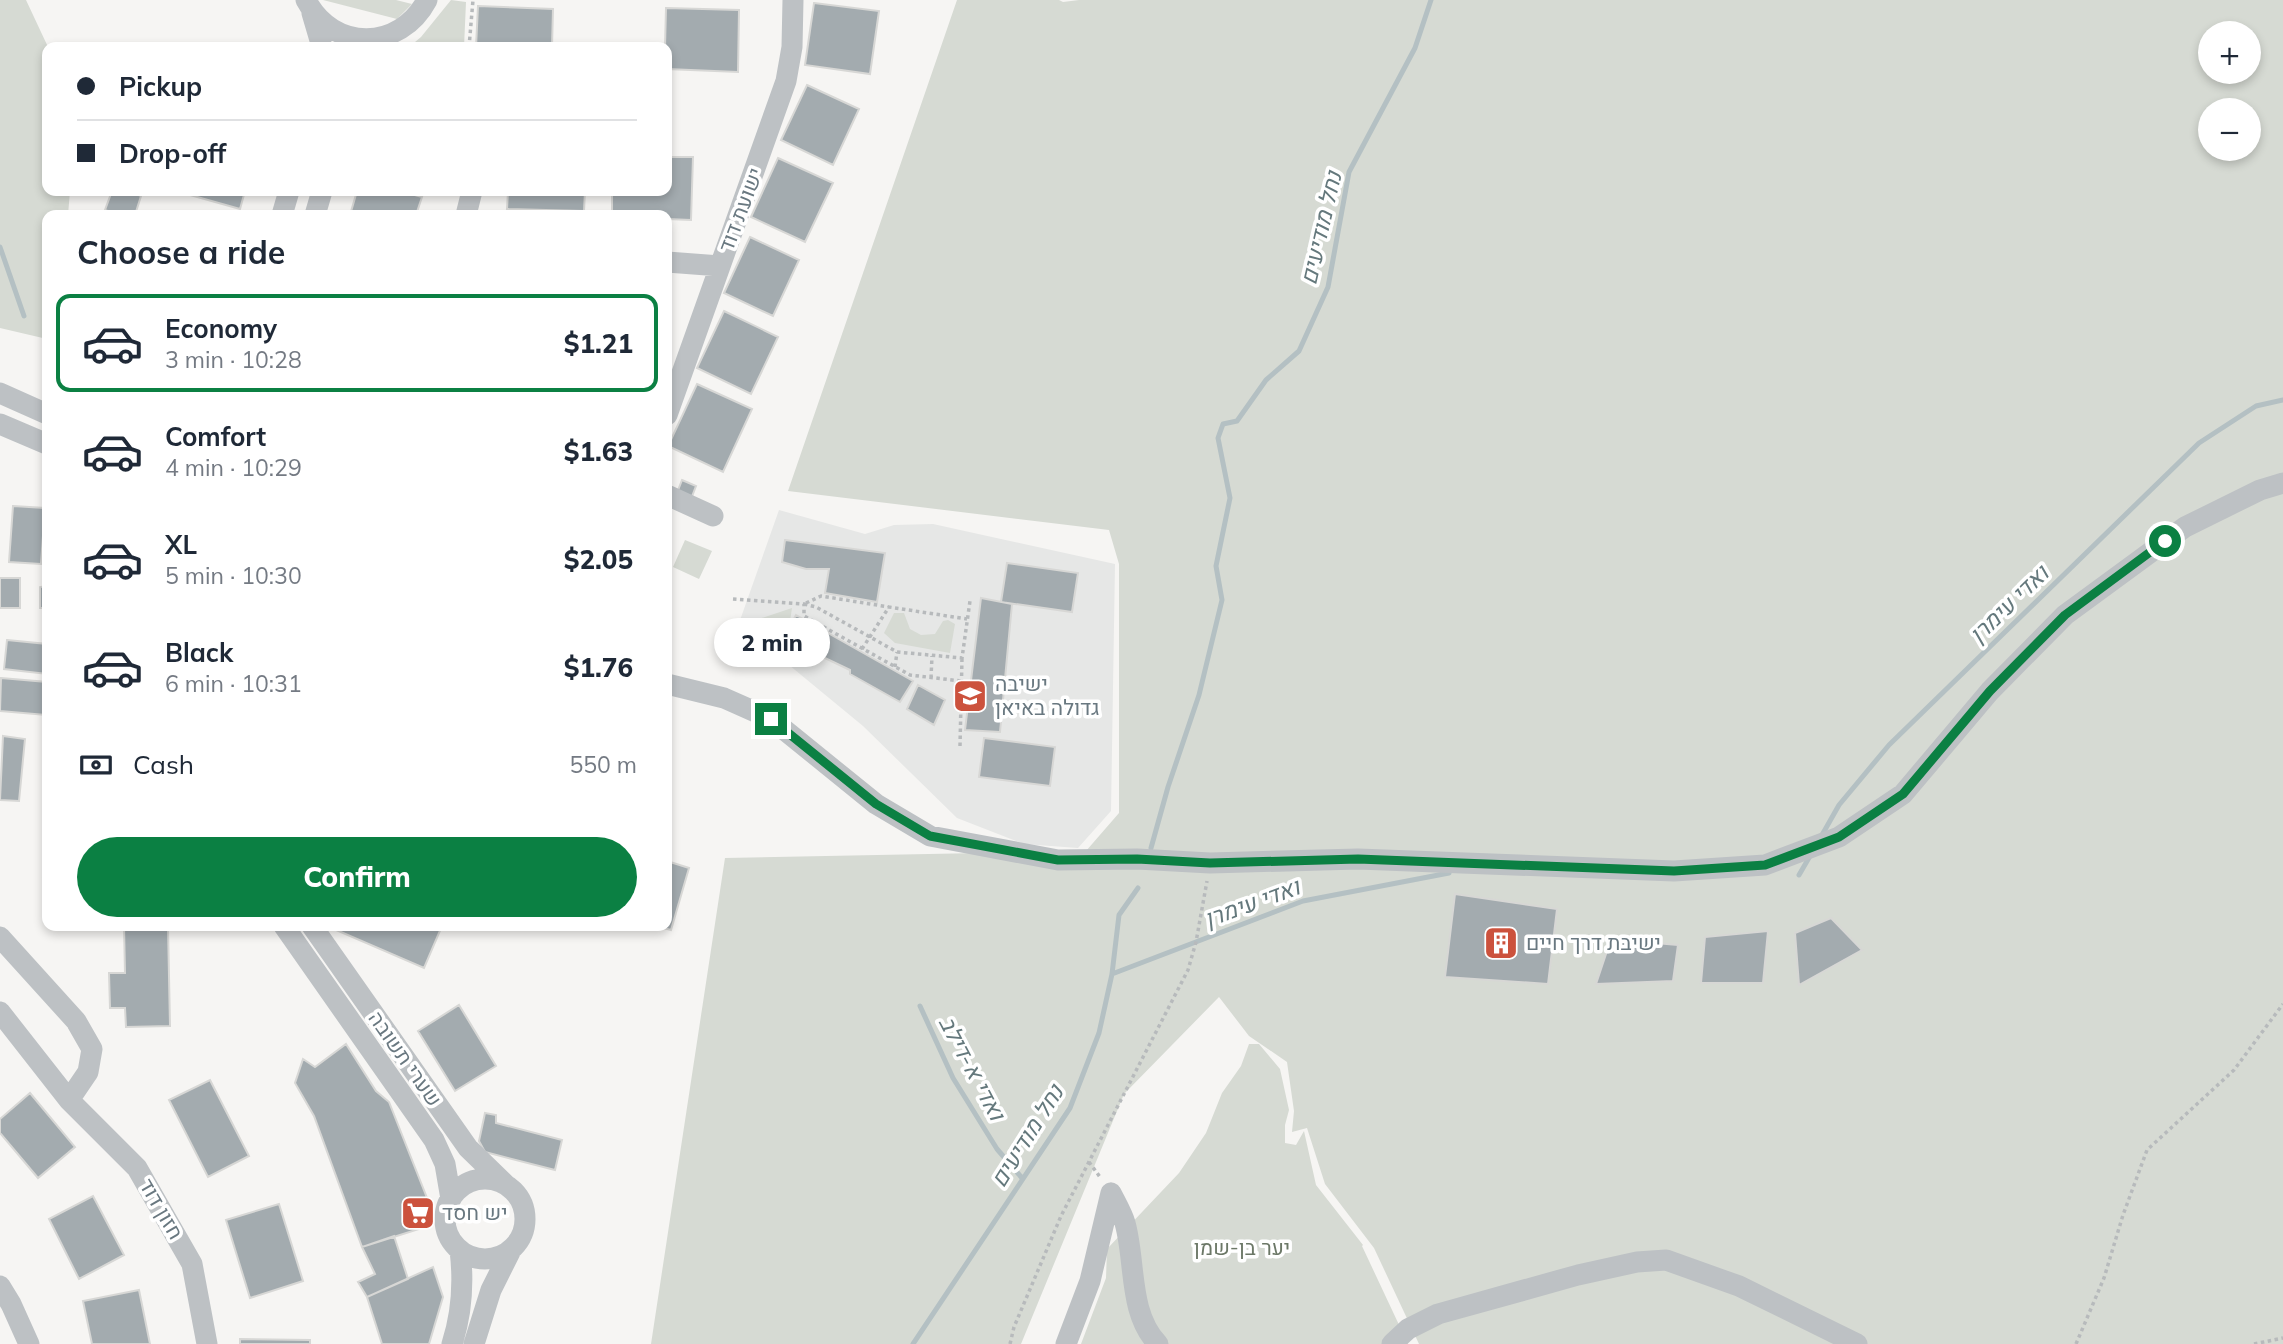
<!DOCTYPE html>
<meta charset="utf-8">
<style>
:root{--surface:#fff;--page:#f2f2f3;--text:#1f2937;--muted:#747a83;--line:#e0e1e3;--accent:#0b8043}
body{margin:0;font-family:Mulish,Heebo,sans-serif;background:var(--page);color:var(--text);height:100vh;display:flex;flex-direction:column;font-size:26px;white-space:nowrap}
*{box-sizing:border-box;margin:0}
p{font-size:23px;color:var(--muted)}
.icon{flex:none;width:38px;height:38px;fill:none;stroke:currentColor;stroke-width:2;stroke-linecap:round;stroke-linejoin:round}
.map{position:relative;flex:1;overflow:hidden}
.drawer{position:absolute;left:42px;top:210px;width:630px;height:721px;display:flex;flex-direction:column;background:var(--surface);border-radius:14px;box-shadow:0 4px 10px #0003}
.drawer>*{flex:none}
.guide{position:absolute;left:42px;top:42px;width:630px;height:154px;border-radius:14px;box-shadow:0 4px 10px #0003;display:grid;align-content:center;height:154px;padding:0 35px;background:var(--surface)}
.buttons{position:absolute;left:2198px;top:21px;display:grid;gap:14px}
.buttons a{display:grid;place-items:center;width:63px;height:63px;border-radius:50%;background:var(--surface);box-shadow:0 4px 10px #0003;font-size:35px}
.end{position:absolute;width:32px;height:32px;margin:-16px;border:9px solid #0b8043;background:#fff;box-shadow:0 0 0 4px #fff}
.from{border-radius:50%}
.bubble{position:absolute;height:49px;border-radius:24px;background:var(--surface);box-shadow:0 4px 10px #0003;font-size:23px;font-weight:800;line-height:49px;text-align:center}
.guide b{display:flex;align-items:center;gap:24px;height:66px;font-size:26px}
.guide b+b{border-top:2px solid var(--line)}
.guide i{width:18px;height:18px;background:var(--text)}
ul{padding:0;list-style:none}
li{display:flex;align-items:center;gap:21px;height:98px;margin:0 14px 10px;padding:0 21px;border:4px solid transparent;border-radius:14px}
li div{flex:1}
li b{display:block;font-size:26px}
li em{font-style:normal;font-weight:800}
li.on{border-color:var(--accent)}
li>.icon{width:63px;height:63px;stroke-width:1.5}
h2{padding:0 35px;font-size:32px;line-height:84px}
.pay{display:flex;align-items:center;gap:18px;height:77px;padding:0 35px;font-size:26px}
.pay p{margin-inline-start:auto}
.button{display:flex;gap:14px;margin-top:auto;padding:14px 35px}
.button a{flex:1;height:80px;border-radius:42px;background:var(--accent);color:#fff;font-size:28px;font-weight:800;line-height:80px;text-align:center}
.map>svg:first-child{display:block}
.built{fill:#e6e7e6}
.green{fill:#d6dad3;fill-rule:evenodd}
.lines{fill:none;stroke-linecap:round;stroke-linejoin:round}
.stream{stroke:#b4c0c3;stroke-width:5}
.building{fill:#a3abaf;stroke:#d7d7d5;stroke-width:2}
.path{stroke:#b7babc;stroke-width:3.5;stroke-dasharray:3.5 3.5;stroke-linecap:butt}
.minor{stroke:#bdc1c4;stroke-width:21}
.route{stroke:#0b8043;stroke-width:9}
.labels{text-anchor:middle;stroke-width:7;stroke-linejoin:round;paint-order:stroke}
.street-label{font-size:21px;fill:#697880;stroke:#fff}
.poi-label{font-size:21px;fill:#697880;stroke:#fff;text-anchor:start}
.park-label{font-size:21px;fill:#6c7867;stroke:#fff}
.water-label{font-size:23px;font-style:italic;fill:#64787c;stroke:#fff}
</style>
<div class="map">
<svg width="2283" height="1344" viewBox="0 0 2283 1344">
<rect width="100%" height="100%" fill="#f6f5f3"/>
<path class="built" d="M779,510l86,24 29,-9 39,-1 182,40 -4,247 -33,37 -54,-4 -67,-26 -94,-92 -74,-61 -56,-25z"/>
<path class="green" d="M0,0h26l22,47 -1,144h23l-2,24h-21v124l-47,-11z
M323,0h73l16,4 -15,15z
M451,0l15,2 -2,45h-55l12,-10z
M957,0h102l4,2 16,-2h1204v1344h-864l-45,-96 -49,-64 -18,-56 -15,4 2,-21 -7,-49 -38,-26 -30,-39 -95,97 -103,250h-370l74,-486 361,-7 33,-38v-249l-10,-34 -321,-39zM2210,33h39v39h-39zM2210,110h39v39h-39z
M685,540l27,11 -13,28 -26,-12z
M792,608l-2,13 -48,10 -1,-6z
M894,613h10l6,16 11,6 14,-1 8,-13 5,-1 7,4 -5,29 -55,-10 -11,-10z
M1249,1044h10l21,25 9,41 -4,15v18l11,2 8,-14 12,54 47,60 -1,1 46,98h-327l25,-66 1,-29 72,-76 27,-40 16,-40 19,-27z"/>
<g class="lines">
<path class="stream" d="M0,247l24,69
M1822,835l17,-30 50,-60 310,-302 57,-37 27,-6
M1151,848l17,-61 31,-92 23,-95 -6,-34 14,-68 -12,-60 5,-14 14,-3 29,-41 33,-29 29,-64 21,-115 66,-124 16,-48
M1799,875l11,-19
M1112,974l191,-73 146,-28
M920,1006l33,72 44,71 25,29
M913,1344l157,-236 29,-75 13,-59 7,-59 19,-27"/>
</g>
<path class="building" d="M814,3l65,8 -9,63 -65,-9z
M478,6l75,3 -1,38h-76z
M666,8l73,2 -1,62 -71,-3v-22h-2z
M807,85l52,24 -26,56 -52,-25z
M667,157h26l-2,63 -24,-1v-4h-55v-24h55z
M778,158l55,25 -28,59 -54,-25z
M112,191h18l11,5 -6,19h-17l-13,-5z
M176,191h69l-5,18z
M357,191h43l22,6 -6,18h-66z
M508,191h77l-1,20 -77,-2z
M750,237l49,23 -26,56 -49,-23z
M724,311l54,26 -27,57 -54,-26z
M697,384l55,25 -29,63 -55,-26z
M682,480l14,6 -5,13 -14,-6z
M13,506l32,2 -4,56 -32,-2z
M785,540l100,13 -8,49 -52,-9 4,-24h-23l-24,-7z
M1007,563l71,10 -6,39 -71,-10z
M0,578h20v30h-20z
M47,586v22h-7v-21z
M981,598l31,6 -12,128 -35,-2z
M796,615l117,66 -13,21 -50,-28v-4l-67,-32z
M7,640l40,4v30l-43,-5z
M1,678l46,4 -1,33 -46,-4z
M918,685l27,15 -11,25 -27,-16z
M3,736l22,3 -6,62 -19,-1z
M984,738l71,9 -5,39 -71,-9z
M47,815v62h-4z
M667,861l22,7 -18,62 -15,-4h11z
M1455,894l102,15 -9,75 -103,-7z
M1831,918l31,32 -63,35 -4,-52z
M124,926h44l2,100 -44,1 -1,-19h-15l-1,-35h16z
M327,926h115l-18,42z
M1768,931l-5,52h-62l4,-46z
M1611,939l67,6 -5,36 -77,3z
M459,1005l37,61 -41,25 -37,-60z
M346,1044l30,47 13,11 40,101 -10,26 -57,18 -48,-131 -19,-33 8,-24 12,8z
M210,1080l39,76 -41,21 -39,-77z
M30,1093l45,54 -37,31 -38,-45v-14z
M485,1113l11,2v8l66,17 -7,30 -70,-18 -6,-11z
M93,1196l31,59 -45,24 -30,-60z
M279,1204l24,77 -53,17 -24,-78z
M394,1236l14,43 -41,18 -9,-15 17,-8 -13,-27z
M433,1267l10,30 -14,47h-47l-15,-47z
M139,1290l11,54h-58l-9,-43z
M240,1339l70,1v4h-70z"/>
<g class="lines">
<path class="path" d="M469,47l4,-47
M733,599l71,5v12l106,59 51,6
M806,603l15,-7 68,11
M804,604l12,3 81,45 65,6 8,-57
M862,649l27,-42 78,12
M895,667l2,-15
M931,678l1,-22
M960,746l2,-88
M1089,1162l11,15
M1010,1344l4,-17 47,-111 127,-246 8,-28 11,-61
M2076,1344l28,-66 19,-63 24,-65 87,-80 49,-66
M2254,1344l29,-6"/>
<path class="minor" d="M306,0c27,52 94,51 121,0
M312,13l10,34
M282,215l7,-24
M315,215l7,-24
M466,215l6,-24
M667,262l53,4
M0,393l47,21
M667,415l119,-334 6,-34 1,-47
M0,424l47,20
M667,495l46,21
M667,684l57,14 47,21 105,85 54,32 128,24 79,-1 73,4 148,-4 316,12 91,-6 74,-28 64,-43 87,-103 75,-76 120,-88 75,-37 23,-7
M284,926l150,214 11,24 6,35
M312,926l156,222 38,37
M0,937l76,84 16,28 -4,23 -19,28
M0,1012l69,88 68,68 55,96 15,80
M445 1219a40 40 0 1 1 80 0a40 40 0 1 1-80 0Z
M1111,1193c5,10 11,20 14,30 11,39 3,90 33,121
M0,1286l11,18 18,40
M452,1344c10,-31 12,-61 8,-94
M474,1344l17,-54 19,-38
M1066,1344l24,-63 21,-88
M1392,1344l16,-15 30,-15 140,-39 59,-13 29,-2 73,26 118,58"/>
</g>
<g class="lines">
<path class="route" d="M771,719l105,85 54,32 128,24 79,-1 73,4 148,-4 316,12 91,-6 74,-28 64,-43 87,-103 75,-76 100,-74"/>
</g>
<defs>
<g id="university-square" transform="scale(1.75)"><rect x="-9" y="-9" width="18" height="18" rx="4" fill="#cc523d" stroke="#fff"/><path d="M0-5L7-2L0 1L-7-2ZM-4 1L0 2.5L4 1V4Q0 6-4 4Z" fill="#fff"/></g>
<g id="building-square" transform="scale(1.75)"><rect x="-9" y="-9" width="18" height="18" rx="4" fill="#cc523d" stroke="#fff"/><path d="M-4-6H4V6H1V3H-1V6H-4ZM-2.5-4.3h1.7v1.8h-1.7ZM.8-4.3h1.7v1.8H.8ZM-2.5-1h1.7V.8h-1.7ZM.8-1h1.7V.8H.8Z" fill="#fff"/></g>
<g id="supermarket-square" transform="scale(1.75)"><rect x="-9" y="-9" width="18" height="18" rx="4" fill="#cc523d" stroke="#fff"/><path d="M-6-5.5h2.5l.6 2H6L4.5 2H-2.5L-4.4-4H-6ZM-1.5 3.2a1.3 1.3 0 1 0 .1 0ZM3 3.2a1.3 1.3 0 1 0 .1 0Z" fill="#fff"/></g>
</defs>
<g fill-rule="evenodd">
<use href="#university-square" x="970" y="696"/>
<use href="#building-square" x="1501" y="943"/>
<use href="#supermarket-square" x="418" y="1213"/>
</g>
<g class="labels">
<g class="street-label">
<text transform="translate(741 210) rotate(-69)" y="7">ישועת דוד</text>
<text transform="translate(405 1059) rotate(55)" y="7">שערי תשובה</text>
<text transform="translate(161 1209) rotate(60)" y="7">חזון דוד</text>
</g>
<g class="poi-label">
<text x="995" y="691">ישיבה<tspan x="995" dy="24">גדולה באיאן</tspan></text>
<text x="1526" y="950">ישיבת דרך חיים</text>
<text x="442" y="1220">יש חסד</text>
</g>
<g class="park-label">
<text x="1242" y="1255">יער בן-שמן</text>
</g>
<g class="water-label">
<text transform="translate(1321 228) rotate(-77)" y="8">נחל מודיעים</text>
<text transform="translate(2009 604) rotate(-44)" y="8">ואדי עימרן</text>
<text transform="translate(1252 903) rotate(-20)" y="8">ואדי עימרן</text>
<text transform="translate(972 1068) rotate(62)" y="8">ואדי א-דילב</text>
<text transform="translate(1027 1136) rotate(-58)" y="8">נחל מודיעים</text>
</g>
</g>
</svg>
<div class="buttons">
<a>+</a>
<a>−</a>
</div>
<i class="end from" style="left:2165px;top:541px"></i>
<i class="end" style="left:771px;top:719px"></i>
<div class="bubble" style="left:714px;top:618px;width:116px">2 min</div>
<div class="guide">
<b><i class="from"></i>Pickup</b>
<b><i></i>Drop-off</b>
</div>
<section class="drawer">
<h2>Choose a ride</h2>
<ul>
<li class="on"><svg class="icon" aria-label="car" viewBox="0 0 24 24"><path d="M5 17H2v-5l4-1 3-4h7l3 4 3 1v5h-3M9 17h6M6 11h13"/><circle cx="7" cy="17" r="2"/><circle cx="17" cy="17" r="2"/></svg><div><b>Economy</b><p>3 min · 10:28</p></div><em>$1.21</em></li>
<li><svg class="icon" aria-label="car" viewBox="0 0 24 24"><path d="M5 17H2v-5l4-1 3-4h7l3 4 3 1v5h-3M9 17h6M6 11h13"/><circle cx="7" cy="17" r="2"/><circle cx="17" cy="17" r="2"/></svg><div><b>Comfort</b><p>4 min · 10:29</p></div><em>$1.63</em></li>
<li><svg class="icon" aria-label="car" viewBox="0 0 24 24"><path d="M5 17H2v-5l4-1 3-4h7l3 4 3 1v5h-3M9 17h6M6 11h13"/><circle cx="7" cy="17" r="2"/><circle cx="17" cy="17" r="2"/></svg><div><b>XL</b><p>5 min · 10:30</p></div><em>$2.05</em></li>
<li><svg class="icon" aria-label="car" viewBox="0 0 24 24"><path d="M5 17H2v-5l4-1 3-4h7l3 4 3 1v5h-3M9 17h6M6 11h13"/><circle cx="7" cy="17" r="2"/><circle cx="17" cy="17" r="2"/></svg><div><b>Black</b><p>6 min · 10:31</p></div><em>$1.76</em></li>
</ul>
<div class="pay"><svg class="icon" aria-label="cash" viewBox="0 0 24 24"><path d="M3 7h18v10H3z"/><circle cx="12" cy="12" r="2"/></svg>Cash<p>550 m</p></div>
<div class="button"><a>Confirm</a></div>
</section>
</div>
